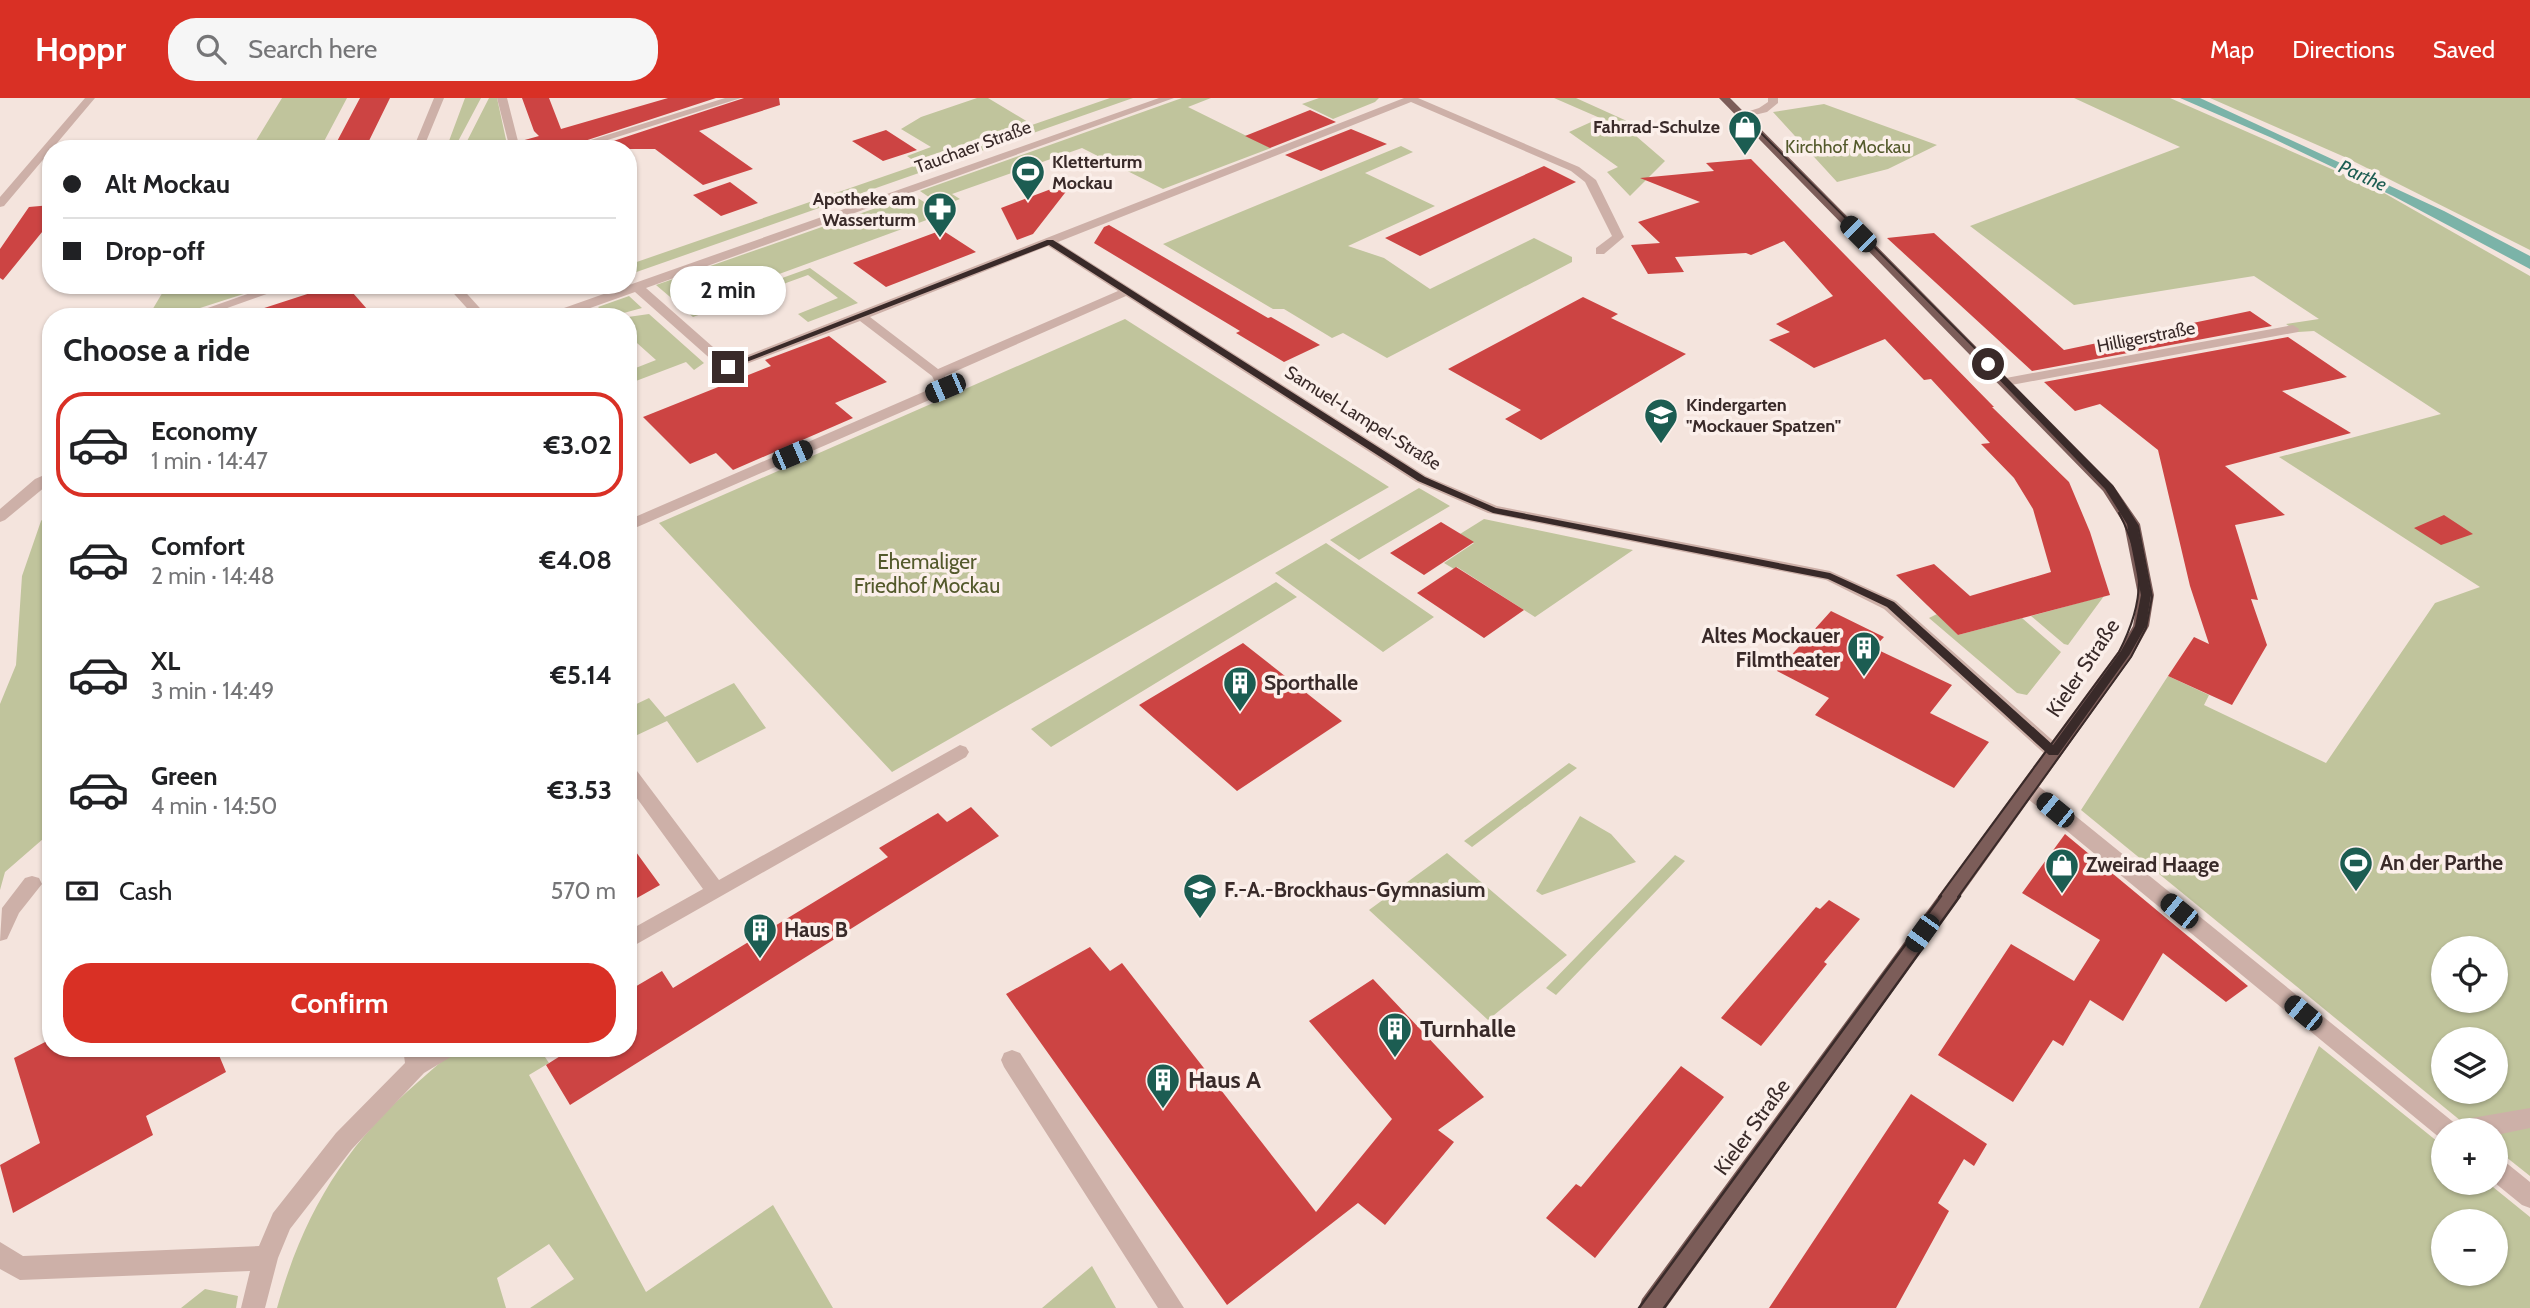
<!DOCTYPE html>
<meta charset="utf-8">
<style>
:root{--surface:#fff;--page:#f6f6f6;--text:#202124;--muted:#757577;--line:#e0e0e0;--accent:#d93025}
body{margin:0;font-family:Cabin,sans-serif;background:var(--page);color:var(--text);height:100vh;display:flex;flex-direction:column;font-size:26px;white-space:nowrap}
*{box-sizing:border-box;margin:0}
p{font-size:23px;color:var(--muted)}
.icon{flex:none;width:38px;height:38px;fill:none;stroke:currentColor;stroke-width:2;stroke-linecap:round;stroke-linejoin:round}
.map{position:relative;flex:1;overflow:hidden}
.panel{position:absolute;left:42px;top:210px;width:595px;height:749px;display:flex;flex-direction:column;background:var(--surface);border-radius:28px;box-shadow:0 2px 5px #0004}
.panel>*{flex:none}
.banner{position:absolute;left:42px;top:42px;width:595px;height:154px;border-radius:28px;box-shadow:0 2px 5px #0004;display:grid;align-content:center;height:154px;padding:0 21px;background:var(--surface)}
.fabs{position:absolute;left:2431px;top:838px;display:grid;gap:14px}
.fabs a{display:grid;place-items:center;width:77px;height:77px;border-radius:50%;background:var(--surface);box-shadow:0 2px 5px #0004;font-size:35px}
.end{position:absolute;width:32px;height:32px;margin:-16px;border:9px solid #392a29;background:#fff;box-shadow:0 0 0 4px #fff}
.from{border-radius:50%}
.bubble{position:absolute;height:49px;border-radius:24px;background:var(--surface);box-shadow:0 2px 5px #0004;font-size:23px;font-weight:800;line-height:49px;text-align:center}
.car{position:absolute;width:21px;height:42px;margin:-21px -10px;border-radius:9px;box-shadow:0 0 5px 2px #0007;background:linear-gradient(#222 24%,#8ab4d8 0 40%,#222 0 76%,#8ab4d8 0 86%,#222 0)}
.banner b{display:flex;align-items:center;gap:24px;height:66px;font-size:26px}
.banner b+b{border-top:2px solid var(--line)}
.banner i{width:18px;height:18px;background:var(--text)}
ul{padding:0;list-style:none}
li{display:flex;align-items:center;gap:21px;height:105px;margin:0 14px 10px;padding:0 7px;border:4px solid transparent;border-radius:28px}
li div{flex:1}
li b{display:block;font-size:26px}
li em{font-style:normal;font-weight:800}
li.selected{border-color:var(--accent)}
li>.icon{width:63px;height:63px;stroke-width:1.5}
h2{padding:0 21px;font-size:32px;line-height:84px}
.pay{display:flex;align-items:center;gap:18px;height:77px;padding:0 21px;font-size:26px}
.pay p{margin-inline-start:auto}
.action{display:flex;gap:14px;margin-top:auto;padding:14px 21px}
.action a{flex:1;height:80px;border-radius:28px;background:var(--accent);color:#fff;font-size:28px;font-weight:800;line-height:80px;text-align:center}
header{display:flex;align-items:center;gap:42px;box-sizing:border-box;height:98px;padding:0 35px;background:var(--accent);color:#fff}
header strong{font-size:33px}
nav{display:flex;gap:38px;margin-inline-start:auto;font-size:24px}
.search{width:490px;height:63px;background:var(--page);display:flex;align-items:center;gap:18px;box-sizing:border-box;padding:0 24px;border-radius:28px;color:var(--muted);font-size:26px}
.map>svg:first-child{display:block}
.green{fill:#c0c49c;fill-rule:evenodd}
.water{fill:#7bb3a8}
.building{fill:#cc4443}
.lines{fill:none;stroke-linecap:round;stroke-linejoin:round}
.minor{fill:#cdb0a8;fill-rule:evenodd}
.major{fill:#7c5d59;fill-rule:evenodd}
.tram-far1{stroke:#392a29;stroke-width:2}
.tram{stroke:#392a29;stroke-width:2.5}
.route{fill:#392a29}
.labels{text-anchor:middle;stroke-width:7;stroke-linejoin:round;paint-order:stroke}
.far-poi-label{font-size:18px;font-weight:bold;fill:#392a29;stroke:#fbefea;text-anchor:end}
.far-street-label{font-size:18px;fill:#392a29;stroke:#fbefea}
.far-park-label{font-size:18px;fill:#53592b;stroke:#fbefea}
.far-water-label{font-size:19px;font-style:italic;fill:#1c5d52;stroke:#fbefea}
.park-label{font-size:21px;fill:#53592b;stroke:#fbefea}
.poi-label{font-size:21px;font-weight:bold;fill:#392a29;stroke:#fbefea;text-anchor:start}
.street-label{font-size:21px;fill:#392a29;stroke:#fbefea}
.near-poi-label{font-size:24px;font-weight:bold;fill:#392a29;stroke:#fbefea;text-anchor:start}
</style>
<header>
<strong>Hoppr</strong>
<div class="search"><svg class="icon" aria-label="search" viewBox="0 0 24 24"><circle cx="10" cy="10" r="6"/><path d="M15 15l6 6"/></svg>Search here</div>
<nav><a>Map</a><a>Directions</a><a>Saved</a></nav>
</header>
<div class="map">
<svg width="2530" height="1210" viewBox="0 0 2530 1210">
<rect width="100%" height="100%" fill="#f4e4dd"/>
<path class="green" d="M282,0h65l-27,51h-69z
M465,0h16l-27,51h-8z
M489,0h8l11,51h-45z
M977,0h11l40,24 -114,39 -7,-5 24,-9 -30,-18 20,-12z
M1110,0h23l-505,177v-10z
M1182,0h29l-23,9 83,41 -108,41 -81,-41 -130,46 8,5 -18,7 -22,-15z
M1319,0h60l-4,4 -42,17 -31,-15z
M1554,0h22l62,28 -9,4 36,31 -35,35 -23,-24 11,-5 -49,-35 31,-14z
M2074,0h96l207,91 153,87v900l-34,-27v-19h-24l-391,-320 87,-134 41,19 -5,10 122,58 109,-160 45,-16 -201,-130 162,-43 -127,-83 -16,1 -12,-8 33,-5 -65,-43 -180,29 -104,-79 210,-79zM2443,850h53v53h-53zM2443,942h53v52h-53z
M2210,0h320v152l-183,-92z
M1824,6l113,41 -49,24 -51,13 -64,-70z
M1401,48l12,6 -48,21 70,33 -87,40 36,12 46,31 104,-51 38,19v5l-185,96 -44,-25 -11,5 -48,-29h-11l-110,-65z
M913,97l30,19 -210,77 -57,11 -20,-17z
M810,170l48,35 -50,19 -10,-8 40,-16 -30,-23 -115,42 -12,-10 48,-10z
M167,187h105l-100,32h-24z
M629,198l13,12 -33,9 -11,-10z
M649,216l55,49 -10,7 -8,-8 -58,22v-13l28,-11 -28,-25v-18z
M1125,221l264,168 -497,285 -233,-249z
M1419,390l31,18 -91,54 -29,-20z
M51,411v323l-46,40 -5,18v-186l16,-39 6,-89 19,-55z
M1484,421l149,31 -98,67 -78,-50 -3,2 -10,-6 30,-20 -14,-9z
M1326,445l108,74 -51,35 -108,-79z
M1276,484l21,15 -246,150 -20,-18z
M2104,498l-36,49 -4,-1 -33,-28z
M1937,516l21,21 64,-17 39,34 -34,43 -10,-2 -88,-75z
M734,585l32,45 -69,35 -30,-42 -34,16 -5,-7v-22l21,-10 16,19z
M1569,665l8,5 -105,79 -8,-6z
M1580,718l31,18 25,28 -94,33 -6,-4z
M1447,755l120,102 -79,65 -119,-110z
M1675,757l10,6 -129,134 -10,-7z
M2319,948l124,100v37h45l42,34v91h-331zM2443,1124h53v52h-53z
M460,950h79l10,15 -20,12 117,217 127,-87 60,103h-303l44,-29 -25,-35 -52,34 9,30h-229c26,-93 67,-162 141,-226 13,-11 27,-25 42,-34z
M1092,1168l24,42h-74z
M205,1191l33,7 -2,12h-55z"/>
<path class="water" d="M2180,0h20l244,113 86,45v13l-137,-73 -121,-58z"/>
<path class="building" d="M360,0h30l-25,51h-32z
M522,0h27l12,31 107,-31h48l-156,51h-38l-1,-8 18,-5 -5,-5z
M744,0h35l1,7 -81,26 54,38 -50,16 -48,-36h-66z
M1310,12l26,12 -66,26 -25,-12z
M1351,31l36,15 -66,27 -36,-16z
M886,32l31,20 -34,11 -31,-20z
M1751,61l243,248h-2l77,75 21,50 20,63 -152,40 -62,-60 38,-11 36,32 81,-24 -18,-63 -19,-31 -33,-34 9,-1 -59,-64 -7,1 -39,-41 -71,29 -45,-28 21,-8 -14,-8 57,-28 -49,-55 -33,14 -5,-2 -71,4 9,15 -36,2 -17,-29 29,-2 -22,-21 62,-20 -60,-24 74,-7 -8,-8z
M1544,68l32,16 -156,74 -35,-18z
M1075,82l-42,54 -16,6 -16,-32z
M730,84l28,21 -37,13 -28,-21z
M51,107v16l-48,59 -3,-2v-29l29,-42z
M1109,127l159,93 3,-1 49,28 -36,17 -48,-29 4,-2 -146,-88 10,-16z
M942,132l34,22 -90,35 -33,-24z
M1934,135l130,117 186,-39 22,15 -240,45 -145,-133z
M335,187h11l28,32h-118l-1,-6z
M1583,199l35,17 -7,4 75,36 -145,86 -36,-21 16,-9 -73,-41z
M829,238l58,46 -52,21 18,15 -120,52 -17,-17 -26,11 -47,-47 128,-51 -6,-6z
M2288,239l59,40 -65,14 69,42 -126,33 60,49 -50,10 23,75 -7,-1 16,46 -35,60 -64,-29 26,-39 15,7 -19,-58 -32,-136 -58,-46 -25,7 -31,-29z
M2444,417l29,19 -32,11 -27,-17z
M1441,424l33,20 -50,33 -34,-22z
M1456,469l68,43 -40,28 -67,-45z
M1831,513l53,26 -10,11 78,37 -22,28 59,29 -35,46 -139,-73 14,-17 -52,-27z
M1243,545l99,78 -105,70 -98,-86z
M971,709l28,29 -429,269 -24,-40 27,-17h55v-57l34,-20 11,17 215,-131 -9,-9 59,-35 9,9z
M2065,736l183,152 -22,16 -63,-49 -40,68 -33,-21 -27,46 -10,-6 -40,62 -75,-47 73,-111 63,37 26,-41 -78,-47z
M628,743l32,44 -32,18z
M1829,802l31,19 -36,43 3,2 -66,82 -40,-28 95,-111 4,2z
M1090,849l20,24 12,-8 194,249 76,-93 -83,-98 64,-42 111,118 -46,33 16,12 -69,83 -27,-22 -131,102 -221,-311z
M51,941v9h165l10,24 -80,44 7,19 -140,78 -13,-48 40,-22 -26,-85z
M1681,968l43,31 -129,161 -49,-40 30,-34 5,3z
M1911,996l76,50 -13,22 -10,-7 -26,44 11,8 -53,97h-127z"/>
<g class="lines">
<path class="minor" d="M85,0h10l-91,108 -4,1v-10z
M434,0h10l-21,51h-10z
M497,0h10l13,51h-10z
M725,0h16l-162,51h-17z
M1159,0h15l-528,190 84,74 674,-264h14l161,69 17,13 28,57 -20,17h-8v-6l16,-12 -27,-54 -14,-11 -160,-69 -353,140 368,234 71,30 333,65 66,30 164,146 3,5 -3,5h-12l-164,-148 -58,-29 -338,-67 -72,-31 -290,-186 -181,80 7,12 -2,3 -322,140v-11l309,-134 -5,-10 -72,-55 -132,50 -5,-1 -88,-78 -70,25h-19l1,-3zM1048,148l70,45 -180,78 -68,-52z
M1768,0h10v5l-11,9 -25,6 -5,-3 22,-7 9,-6z
M273,187h19l-90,32h-20z
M446,187h13l29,32h-13z
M2293,227l6,4 -1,3 -292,54 -7,-4 7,-4z
M51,374v10l-46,38 -5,2v-13l35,-30z
M960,647l6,2 3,5 -3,5 -338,192v-18l75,-42 -75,-103v-21l6,2 85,113z
M2029,684l7,2 421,341 9,-6 64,-11v20l-34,7v-5h-53v9l-3,-1 -418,-344 -2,-5 2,-5z
M32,778l7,2 3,6 -23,29 -12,26 -7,2 2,-33 23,-30z
M403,950h54l-3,7 -30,18 -72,76 -62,80 -12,29 -13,50h-24l9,-37 -230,9 -20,-11v-27l23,14 236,-10 14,-33 63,-80 69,-70z
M1012,952l8,3 164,255h-26l-154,-241 -3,-7 3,-7z
M2496,1060l8,3 26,21v26l-8,-3 -27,-22z"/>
<path class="major" d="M1719,0h11l383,387 27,39 14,71 -5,31 -18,32 -465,650h-27l3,-9 477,-649 14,-24 5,-31 -14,-71 -21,-33z"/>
<path class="tram-far1" d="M1747,21l366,368 25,39 14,71 -6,31 -15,29 -173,240
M1939,799l180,-245c26,-51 27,-87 0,-139"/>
<path class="tram" d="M1639,1210l302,-412
M1664,1210l296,-412"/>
</g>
<path class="route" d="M1047,142h6l372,237 71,31 334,65 64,29 159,143 68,-94 14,-25 6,-31 -14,-71 -22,-35 -121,-125 7,-2 121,123 25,39 14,71 -5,31 -16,28 -72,101h-9l-162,-148 -59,-28 -335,-66 -75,-32 -369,-236 -318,123 -8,-1z"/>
<defs>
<g id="shop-pin" transform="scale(1.75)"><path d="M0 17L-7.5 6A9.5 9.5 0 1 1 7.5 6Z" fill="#1c5d52" stroke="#fbefea"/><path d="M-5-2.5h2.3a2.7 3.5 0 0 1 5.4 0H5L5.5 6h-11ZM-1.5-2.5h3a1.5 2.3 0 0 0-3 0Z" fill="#fff"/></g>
<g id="stadium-pin" transform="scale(1.75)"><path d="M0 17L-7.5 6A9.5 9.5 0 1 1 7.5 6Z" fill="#1c5d52" stroke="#fbefea"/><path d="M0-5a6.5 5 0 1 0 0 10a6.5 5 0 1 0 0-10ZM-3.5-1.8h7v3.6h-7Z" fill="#fff"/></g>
<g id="pharmacy-pin" transform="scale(1.75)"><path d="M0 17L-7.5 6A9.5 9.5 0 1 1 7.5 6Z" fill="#1c5d52" stroke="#fbefea"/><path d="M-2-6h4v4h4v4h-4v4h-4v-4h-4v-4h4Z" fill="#fff"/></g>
<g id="school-pin" transform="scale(1.75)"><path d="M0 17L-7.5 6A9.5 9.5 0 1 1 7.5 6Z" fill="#1c5d52" stroke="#fbefea"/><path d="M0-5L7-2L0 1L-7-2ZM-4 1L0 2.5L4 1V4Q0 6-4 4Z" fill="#fff"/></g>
<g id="building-pin" transform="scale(1.75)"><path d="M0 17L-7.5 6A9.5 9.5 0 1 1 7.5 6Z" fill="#1c5d52" stroke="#fbefea"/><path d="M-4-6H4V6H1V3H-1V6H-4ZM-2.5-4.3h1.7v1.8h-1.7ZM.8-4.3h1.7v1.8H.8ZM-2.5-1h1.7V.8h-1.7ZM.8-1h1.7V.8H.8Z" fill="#fff"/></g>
</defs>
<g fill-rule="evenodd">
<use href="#shop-pin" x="1745" y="29"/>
<use href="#stadium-pin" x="1028" y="74"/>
<use href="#pharmacy-pin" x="940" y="111"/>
<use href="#school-pin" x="1661" y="317"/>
<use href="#building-pin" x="1864" y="550"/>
<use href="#building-pin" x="1240" y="585"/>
<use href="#stadium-pin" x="2356" y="765"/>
<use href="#shop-pin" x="2062" y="767"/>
<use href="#school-pin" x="1200" y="792"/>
<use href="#building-pin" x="760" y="832"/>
<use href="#building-pin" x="1395" y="931"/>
<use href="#building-pin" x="1163" y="982"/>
</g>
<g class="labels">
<g class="far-poi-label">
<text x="1720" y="35">Fahrrad-Schulze</text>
<text x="1052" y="70" text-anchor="start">Kletterturm<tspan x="1052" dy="21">Mockau</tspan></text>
<text x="916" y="107">Apotheke am<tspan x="916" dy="21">Wasserturm</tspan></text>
<text x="1686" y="313" text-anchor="start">Kindergarten<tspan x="1686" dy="21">"Mockauer Spatzen"</tspan></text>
</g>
<g class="far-street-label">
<text transform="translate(973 49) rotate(-20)" y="6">Tauchaer Straße</text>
<text transform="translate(2146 239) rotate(-11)" y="6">Hilligerstraße</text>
<text transform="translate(1363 320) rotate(32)" y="6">Samuel-Lampel-Straße</text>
</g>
<g class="far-park-label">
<text x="1848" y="55">Kirchhof Mockau</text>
</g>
<g class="far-water-label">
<text transform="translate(2363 77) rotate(24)" y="7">Parthe</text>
</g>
<g class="park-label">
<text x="927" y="471">Ehemaliger<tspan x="927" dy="24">Friedhof Mockau</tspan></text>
</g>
<g class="poi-label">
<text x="1840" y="545" text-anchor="end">Altes Mockauer<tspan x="1840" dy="24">Filmtheater</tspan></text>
<text x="1264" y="592">Sporthalle</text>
<text x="2380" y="772">An der Parthe</text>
<text x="2086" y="774">Zweirad Haage</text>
<text x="1224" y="799">F.-A.-Brockhaus-Gymnasium</text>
<text x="784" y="839">Haus B</text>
</g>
<g class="street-label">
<text transform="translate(2083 570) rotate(-56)" y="7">Kieler Straße</text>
<text transform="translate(1752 1029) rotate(-54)" y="7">Kieler Straße</text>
</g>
<g class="near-poi-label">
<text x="1420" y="939">Turnhalle</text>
<text x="1188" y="990">Haus A</text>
</g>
</g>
</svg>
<div class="fabs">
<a><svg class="icon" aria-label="locate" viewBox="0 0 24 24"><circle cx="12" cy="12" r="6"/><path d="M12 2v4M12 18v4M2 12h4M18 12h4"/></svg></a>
<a><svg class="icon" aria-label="layers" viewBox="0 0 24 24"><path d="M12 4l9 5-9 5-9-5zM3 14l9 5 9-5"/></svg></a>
<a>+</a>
<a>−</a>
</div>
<i class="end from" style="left:1988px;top:266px"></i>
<i class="end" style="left:728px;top:269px"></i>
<div class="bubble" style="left:670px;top:168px;width:116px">2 min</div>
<i class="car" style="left:1858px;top:136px;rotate:315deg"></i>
<i class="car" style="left:945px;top:290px;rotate:247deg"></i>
<i class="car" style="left:792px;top:357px;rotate:67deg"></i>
<i class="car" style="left:2055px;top:712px;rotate:309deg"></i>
<i class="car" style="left:2179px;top:813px;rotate:309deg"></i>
<i class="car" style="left:1922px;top:835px;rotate:216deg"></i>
<i class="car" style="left:2303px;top:915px;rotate:309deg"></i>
<div class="banner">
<b><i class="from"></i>Alt Mockau</b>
<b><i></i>Drop-off</b>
</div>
<section class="panel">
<h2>Choose a ride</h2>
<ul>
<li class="selected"><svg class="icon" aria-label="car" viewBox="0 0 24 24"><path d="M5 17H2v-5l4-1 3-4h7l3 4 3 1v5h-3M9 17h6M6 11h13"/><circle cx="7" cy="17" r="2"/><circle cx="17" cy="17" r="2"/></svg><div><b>Economy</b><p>1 min · 14:47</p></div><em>€3.02</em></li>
<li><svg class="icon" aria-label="car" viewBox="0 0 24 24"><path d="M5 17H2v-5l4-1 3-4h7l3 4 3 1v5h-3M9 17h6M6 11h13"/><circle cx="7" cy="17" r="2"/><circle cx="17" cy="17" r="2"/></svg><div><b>Comfort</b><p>2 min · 14:48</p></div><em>€4.08</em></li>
<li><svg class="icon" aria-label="car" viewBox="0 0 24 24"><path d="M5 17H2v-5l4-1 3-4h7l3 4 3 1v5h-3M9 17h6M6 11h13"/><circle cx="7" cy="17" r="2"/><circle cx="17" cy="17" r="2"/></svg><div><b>XL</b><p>3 min · 14:49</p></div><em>€5.14</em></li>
<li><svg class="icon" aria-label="car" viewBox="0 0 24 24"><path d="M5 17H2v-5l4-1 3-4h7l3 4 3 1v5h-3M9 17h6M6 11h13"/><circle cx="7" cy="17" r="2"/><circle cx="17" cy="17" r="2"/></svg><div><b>Green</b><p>4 min · 14:50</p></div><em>€3.53</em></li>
</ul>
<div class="pay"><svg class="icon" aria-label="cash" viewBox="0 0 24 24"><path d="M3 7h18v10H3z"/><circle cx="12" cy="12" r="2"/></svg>Cash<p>570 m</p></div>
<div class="action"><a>Confirm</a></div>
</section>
</div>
